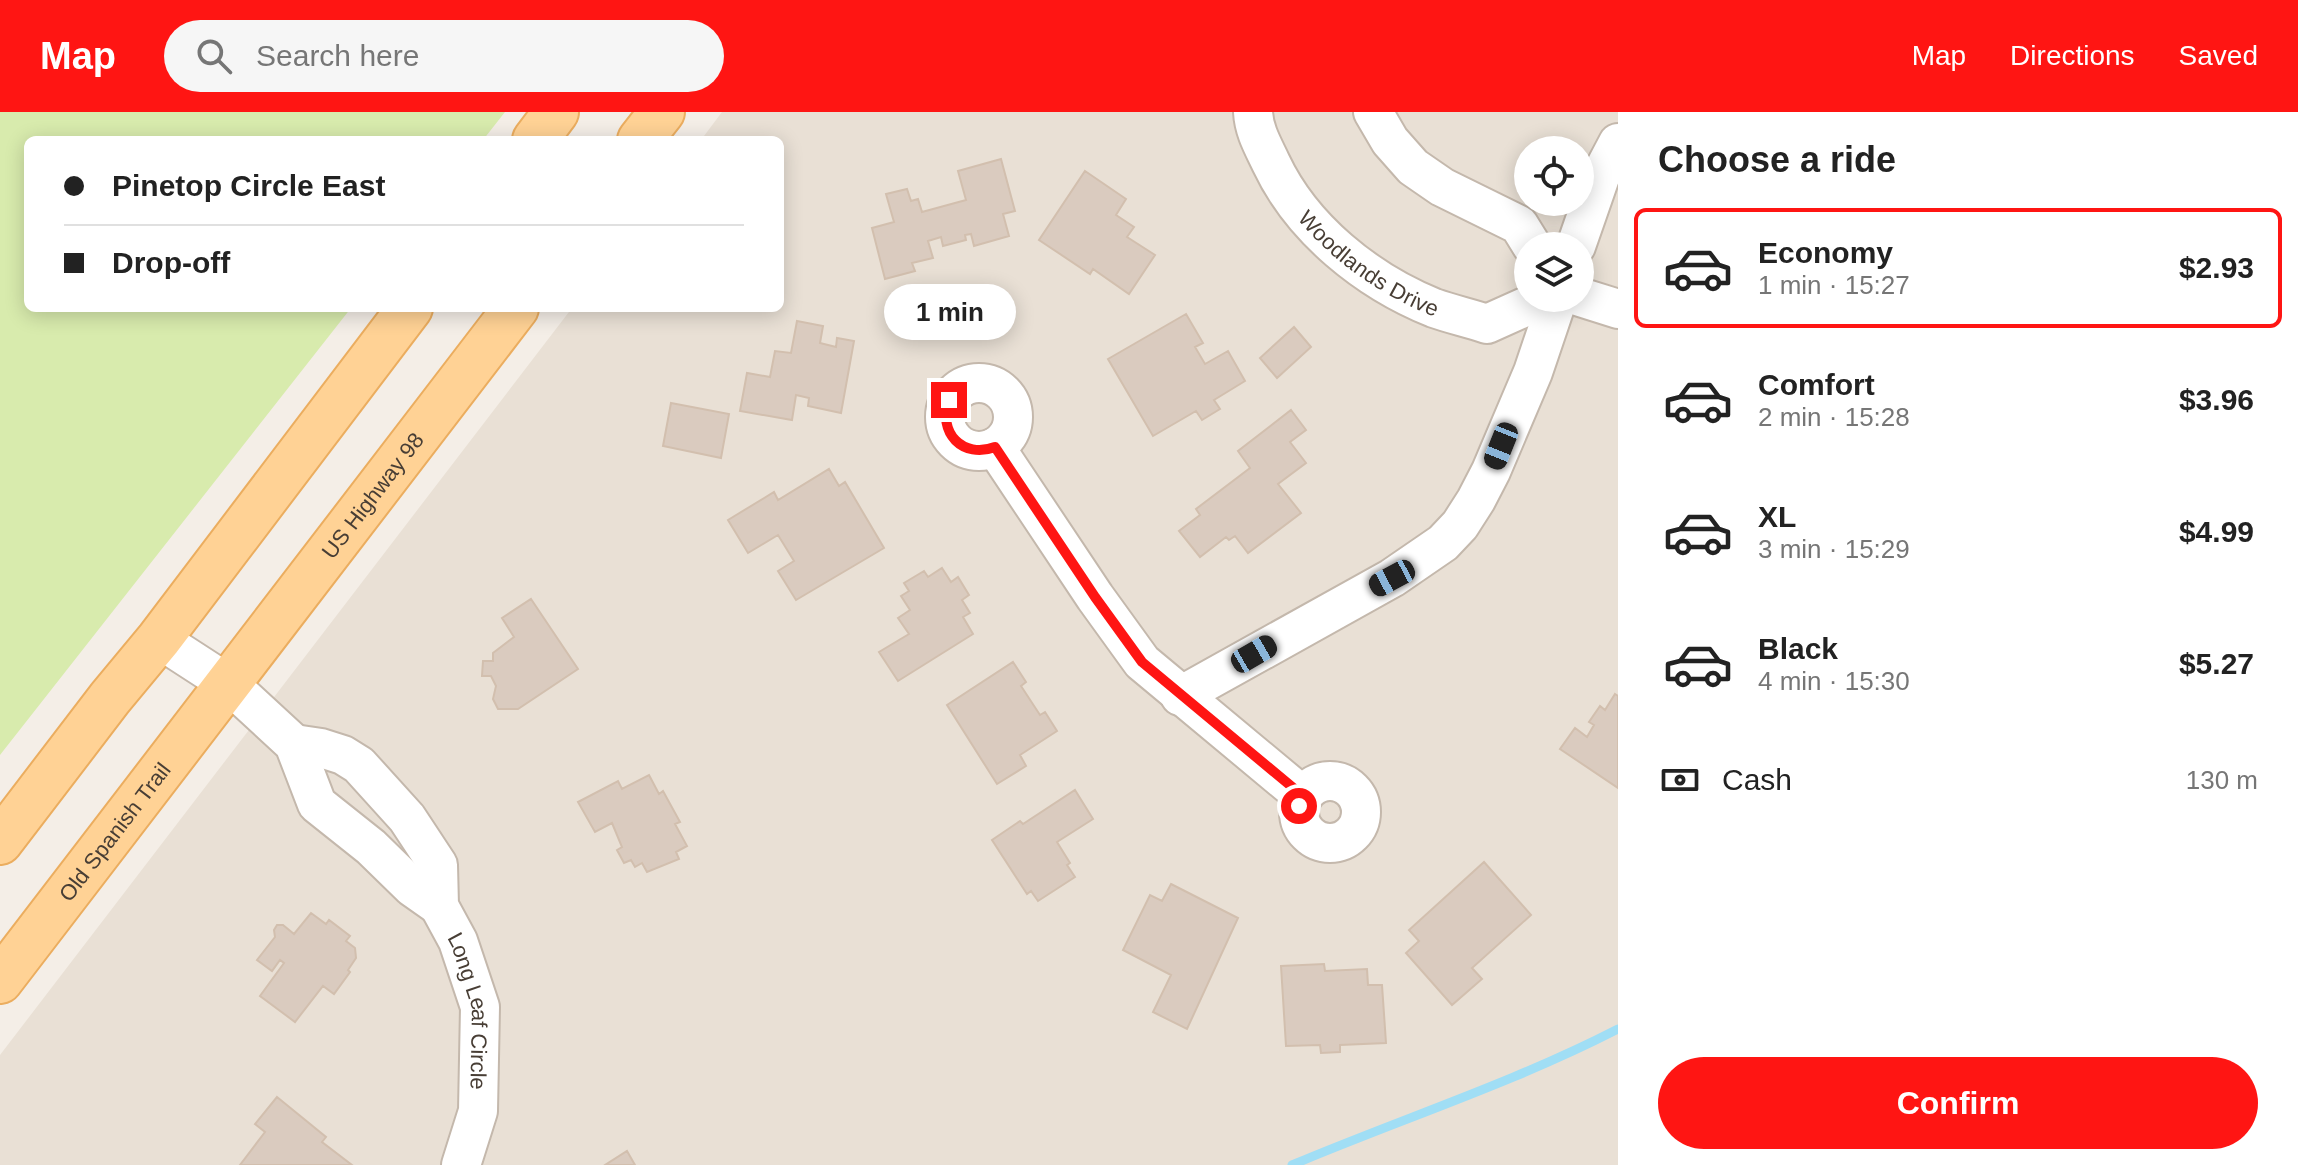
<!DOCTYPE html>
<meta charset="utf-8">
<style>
:root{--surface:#fff;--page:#f6f6f6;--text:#222;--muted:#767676;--line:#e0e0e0;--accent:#ff1513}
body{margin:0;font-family:Helvetica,sans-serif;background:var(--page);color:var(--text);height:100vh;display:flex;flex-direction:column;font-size:30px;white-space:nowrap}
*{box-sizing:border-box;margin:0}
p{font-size:26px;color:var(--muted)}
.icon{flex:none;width:44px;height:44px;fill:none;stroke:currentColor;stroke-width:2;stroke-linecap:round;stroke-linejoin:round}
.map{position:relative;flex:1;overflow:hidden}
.sheet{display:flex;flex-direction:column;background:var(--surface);width:680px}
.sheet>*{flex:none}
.banner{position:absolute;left:24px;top:24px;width:760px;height:176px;border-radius:12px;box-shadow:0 4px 20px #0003;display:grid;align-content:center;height:176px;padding:0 40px;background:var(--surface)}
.buttons{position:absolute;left:1514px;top:24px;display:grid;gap:16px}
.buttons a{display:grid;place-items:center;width:80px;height:80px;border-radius:50%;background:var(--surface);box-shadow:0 4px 20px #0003;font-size:40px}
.end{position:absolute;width:36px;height:36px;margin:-18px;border:10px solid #ff1513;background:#fff;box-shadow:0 0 0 4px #fff}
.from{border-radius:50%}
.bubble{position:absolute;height:56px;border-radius:28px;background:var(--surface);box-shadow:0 4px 20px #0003;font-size:26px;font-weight:700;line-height:56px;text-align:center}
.car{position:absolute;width:24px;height:48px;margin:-24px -12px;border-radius:10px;box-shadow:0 0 6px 2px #0007;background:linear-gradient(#222 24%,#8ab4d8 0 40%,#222 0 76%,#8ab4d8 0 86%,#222 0)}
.banner b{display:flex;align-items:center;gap:28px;height:76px;font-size:30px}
.banner b+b{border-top:2px solid var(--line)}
.banner i{width:20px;height:20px;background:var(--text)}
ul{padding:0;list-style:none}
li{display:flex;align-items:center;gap:24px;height:120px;margin:0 16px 12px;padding:0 24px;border:4px solid transparent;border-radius:12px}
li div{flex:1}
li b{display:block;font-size:30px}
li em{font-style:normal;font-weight:700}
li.active{border-color:var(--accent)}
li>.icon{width:72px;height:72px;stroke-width:1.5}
h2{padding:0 40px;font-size:36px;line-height:96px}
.pay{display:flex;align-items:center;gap:20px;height:88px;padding:0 40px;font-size:30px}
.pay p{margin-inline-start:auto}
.cta{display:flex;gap:16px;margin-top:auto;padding:16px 40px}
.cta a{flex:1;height:92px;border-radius:48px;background:var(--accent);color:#fff;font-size:32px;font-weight:700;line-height:92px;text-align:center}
header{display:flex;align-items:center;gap:48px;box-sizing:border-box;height:112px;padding:0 40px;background:var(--accent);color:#fff}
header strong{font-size:38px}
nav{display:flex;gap:44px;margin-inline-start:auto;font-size:28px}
.search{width:560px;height:72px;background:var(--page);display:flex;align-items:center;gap:20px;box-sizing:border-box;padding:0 28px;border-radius:44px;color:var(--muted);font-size:30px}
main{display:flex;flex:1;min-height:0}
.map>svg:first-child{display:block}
.residential{fill:#e9e0d5;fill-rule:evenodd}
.green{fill:#d8ebad}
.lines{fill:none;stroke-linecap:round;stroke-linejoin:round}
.stream{stroke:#a0def5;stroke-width:9}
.building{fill:#dacbbf;stroke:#d2bfae;stroke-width:2}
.minor-casing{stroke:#c4b8ac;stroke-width:42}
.major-casing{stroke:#ebad5f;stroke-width:48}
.minor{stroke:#fff;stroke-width:38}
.major{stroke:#ffd295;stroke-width:44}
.route{stroke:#ff1513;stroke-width:10}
.labels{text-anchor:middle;stroke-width:7;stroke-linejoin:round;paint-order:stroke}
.street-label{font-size:22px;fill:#483e35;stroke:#fff}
</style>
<header>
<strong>Map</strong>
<div class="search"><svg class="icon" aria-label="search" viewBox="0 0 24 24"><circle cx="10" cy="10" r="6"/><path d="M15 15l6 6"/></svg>Search here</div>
<nav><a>Map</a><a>Directions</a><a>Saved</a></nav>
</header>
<main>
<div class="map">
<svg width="1618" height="1053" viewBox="0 0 1618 1053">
<rect width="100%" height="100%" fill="#f4eee7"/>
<path class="residential" d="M722,0h896v1053h-1618v-110l572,-747h208v-168h-79zM1528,38h52v52h-52zM1528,134h52v52h-52z"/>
<path class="green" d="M0,0h505l-22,28h-455v168h323l-351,447z"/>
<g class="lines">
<path class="stream" d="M1292,1053c109,-46 221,-82 326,-136"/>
</g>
<path class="building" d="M1001,47l14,52 -12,3 6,22 -35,10 -3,-12 -6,1 1,5 -23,6 -2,-9 -13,4 5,17 -21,5 3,8 -30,8 -13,-51 22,-6 -8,-28 21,-5 4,12 7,-2 4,13 44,-12 -8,-29z
M1085,59l41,28 -10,16 18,12 -7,10 28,18 -26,39 -36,-25 -3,5 -51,-34z
M1186,202l17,29 -8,4 10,17 23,-13 17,30 -31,19 6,9 -18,11 -6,-9 -43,25 -45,-77z
M797,209l26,5 -3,17 16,4 1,-9 17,3 -13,72 -33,-7 1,-8 -13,-3 -4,25 -52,-9 7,-38 23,4 5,-26 16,2z
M1294,215l17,20 -34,31 -17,-20z
M671,291l58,11 -8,44 -58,-12z
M1291,298l15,20 -16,12 16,21 -28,21 23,29 -53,40 -13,-17 -6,4 -3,-3 -26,20 -21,-26 21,-16 -4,-6 54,-41 -12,-17z
M829,357l10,17 6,-4 39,66 -88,52 -18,-29 16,-10 -16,-26 -30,18 -20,-33 46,-28 4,8z
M942,456l9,14 7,-5 11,18 -7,5 8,13 -7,4 10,17 -75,47 -19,-29 30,-18 -11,-16 12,-8 -9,-14 8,-5 -5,-8 20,-12 4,6z
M531,487l47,70 -60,40h-20l-5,-10 3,-13 -5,-10h-9l1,-15h10v-8l21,-16 -12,-19z
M1013,550l13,20 -5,4 19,29 5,-3 12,19 -37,24 6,11 -29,18 -50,-79z
M1615,582l3,2v92l-58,-39 15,-21 12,9 7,-12 -5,-3 11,-16 5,4z
M649,663l10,19 4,-3 17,31 -5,2 12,22 -11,6 3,7 -32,13 -5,-9 -7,4 -4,-7 -7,3 -7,-13 5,-3 -10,-24 -17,9 -17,-30 40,-21 4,8z
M1075,678l18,29 -36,23 13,21 -3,2 8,12 -37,24 -7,-10 -4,3 -35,-54 28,-19 3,3z
M1484,750l47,53 -59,53 10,11 -30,26 -46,-52 13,-12 -10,-11z
M1171,772l67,34 -51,111 -34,-17 18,-37 -48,-25 27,-55 12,6z
M311,801l15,11 3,-4 21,16 -4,5 9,7 1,10 -8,12 2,2 -16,22 -11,-8 -28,36 -35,-26 24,-33 -4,-3 -8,11 -15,-11 18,-23 -1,-7 3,-5h6l11,9z
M1324,852l1,7 42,-2 1,16h14l4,58 -46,2v7l-19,1 -1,-8 -34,1 -5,-80z
M277,985l49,40 -4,5 30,23h-112l25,-33 -10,-8z
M627,1039l8,14h-30z"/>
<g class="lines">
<g class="minor-casing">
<g id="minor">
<path id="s1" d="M1253,0c1,19 10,34 18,51 31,66 96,118 163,145 17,6 35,10 53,16l58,-26"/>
<path d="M1373,0l17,29 23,26 29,20 77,38 13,21"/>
<path d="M1576,134l24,-69 18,-34"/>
<path d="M1580,185l38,12"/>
<circle cx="979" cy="305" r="34"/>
<path d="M995,335l100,150 47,65 161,134"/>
<path d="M159,527l71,46 64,59 23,60 54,43 41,40 27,19"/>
<path d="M1180,584l212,-118 51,-35 17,-18 16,-25 15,-29 42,-99 25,-74"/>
<path id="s2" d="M294,632l27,4 22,7 16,10 48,53 31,47 1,41 19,35 22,66 -2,104 -17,54"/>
<circle cx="1330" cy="700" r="31"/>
</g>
</g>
<g class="major-casing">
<g id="major">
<path d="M535,28l21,-28"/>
<path d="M640,28l22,-28"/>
<path d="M0,730l110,-144 49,-59 251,-331"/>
<path id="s3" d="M0,869l516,-673"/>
</g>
</g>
<use href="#minor" class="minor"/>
<use href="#major" class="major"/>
</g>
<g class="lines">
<path class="route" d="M949,288c-12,33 14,59 46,47l100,150 47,65 161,134 -4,10"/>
</g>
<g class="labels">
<g class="street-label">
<text dy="8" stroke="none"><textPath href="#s1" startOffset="198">Woodlands Drive</textPath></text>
<text dy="8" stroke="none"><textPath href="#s3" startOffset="612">US Highway 98</textPath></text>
<text dy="8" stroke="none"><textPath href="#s3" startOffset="188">Old Spanish Trail</textPath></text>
<text dy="8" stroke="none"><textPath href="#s2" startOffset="350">Long Leaf Circle</textPath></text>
</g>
</g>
</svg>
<div class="buttons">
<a><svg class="icon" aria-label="locate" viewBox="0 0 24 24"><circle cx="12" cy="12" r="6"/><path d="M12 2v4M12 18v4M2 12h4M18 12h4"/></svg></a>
<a><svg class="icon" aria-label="layers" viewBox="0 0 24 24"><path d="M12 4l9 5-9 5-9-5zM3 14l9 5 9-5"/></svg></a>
</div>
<i class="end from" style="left:1299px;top:694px"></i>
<i class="end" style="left:949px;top:288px"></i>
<div class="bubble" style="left:884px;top:172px;width:132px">1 min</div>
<i class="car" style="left:1501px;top:334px;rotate:202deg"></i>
<i class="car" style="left:1392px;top:466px;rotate:242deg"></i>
<i class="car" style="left:1254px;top:542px;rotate:60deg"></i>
<div class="banner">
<b><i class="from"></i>Pinetop Circle East</b>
<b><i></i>Drop-off</b>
</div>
</div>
<section class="sheet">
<h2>Choose a ride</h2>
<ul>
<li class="active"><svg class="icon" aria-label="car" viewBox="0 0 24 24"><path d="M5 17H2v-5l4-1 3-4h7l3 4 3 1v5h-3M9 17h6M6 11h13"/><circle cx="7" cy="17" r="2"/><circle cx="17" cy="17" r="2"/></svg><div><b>Economy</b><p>1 min · 15:27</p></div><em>$2.93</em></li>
<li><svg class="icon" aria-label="car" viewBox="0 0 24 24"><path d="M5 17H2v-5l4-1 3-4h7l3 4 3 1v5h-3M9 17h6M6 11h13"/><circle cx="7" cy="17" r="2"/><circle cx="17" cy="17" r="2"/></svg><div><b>Comfort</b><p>2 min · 15:28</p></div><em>$3.96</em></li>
<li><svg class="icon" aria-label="car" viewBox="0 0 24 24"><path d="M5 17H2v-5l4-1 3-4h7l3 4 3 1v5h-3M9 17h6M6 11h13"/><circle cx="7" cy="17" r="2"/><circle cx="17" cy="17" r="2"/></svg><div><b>XL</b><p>3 min · 15:29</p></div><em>$4.99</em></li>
<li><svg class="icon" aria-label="car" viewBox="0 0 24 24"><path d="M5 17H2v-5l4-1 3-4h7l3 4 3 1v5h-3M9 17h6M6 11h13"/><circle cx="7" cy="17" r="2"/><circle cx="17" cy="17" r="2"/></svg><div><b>Black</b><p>4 min · 15:30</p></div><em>$5.27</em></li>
</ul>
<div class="pay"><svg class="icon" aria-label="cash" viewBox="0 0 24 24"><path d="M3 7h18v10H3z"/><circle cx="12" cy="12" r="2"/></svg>Cash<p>130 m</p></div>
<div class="cta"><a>Confirm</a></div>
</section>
</main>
